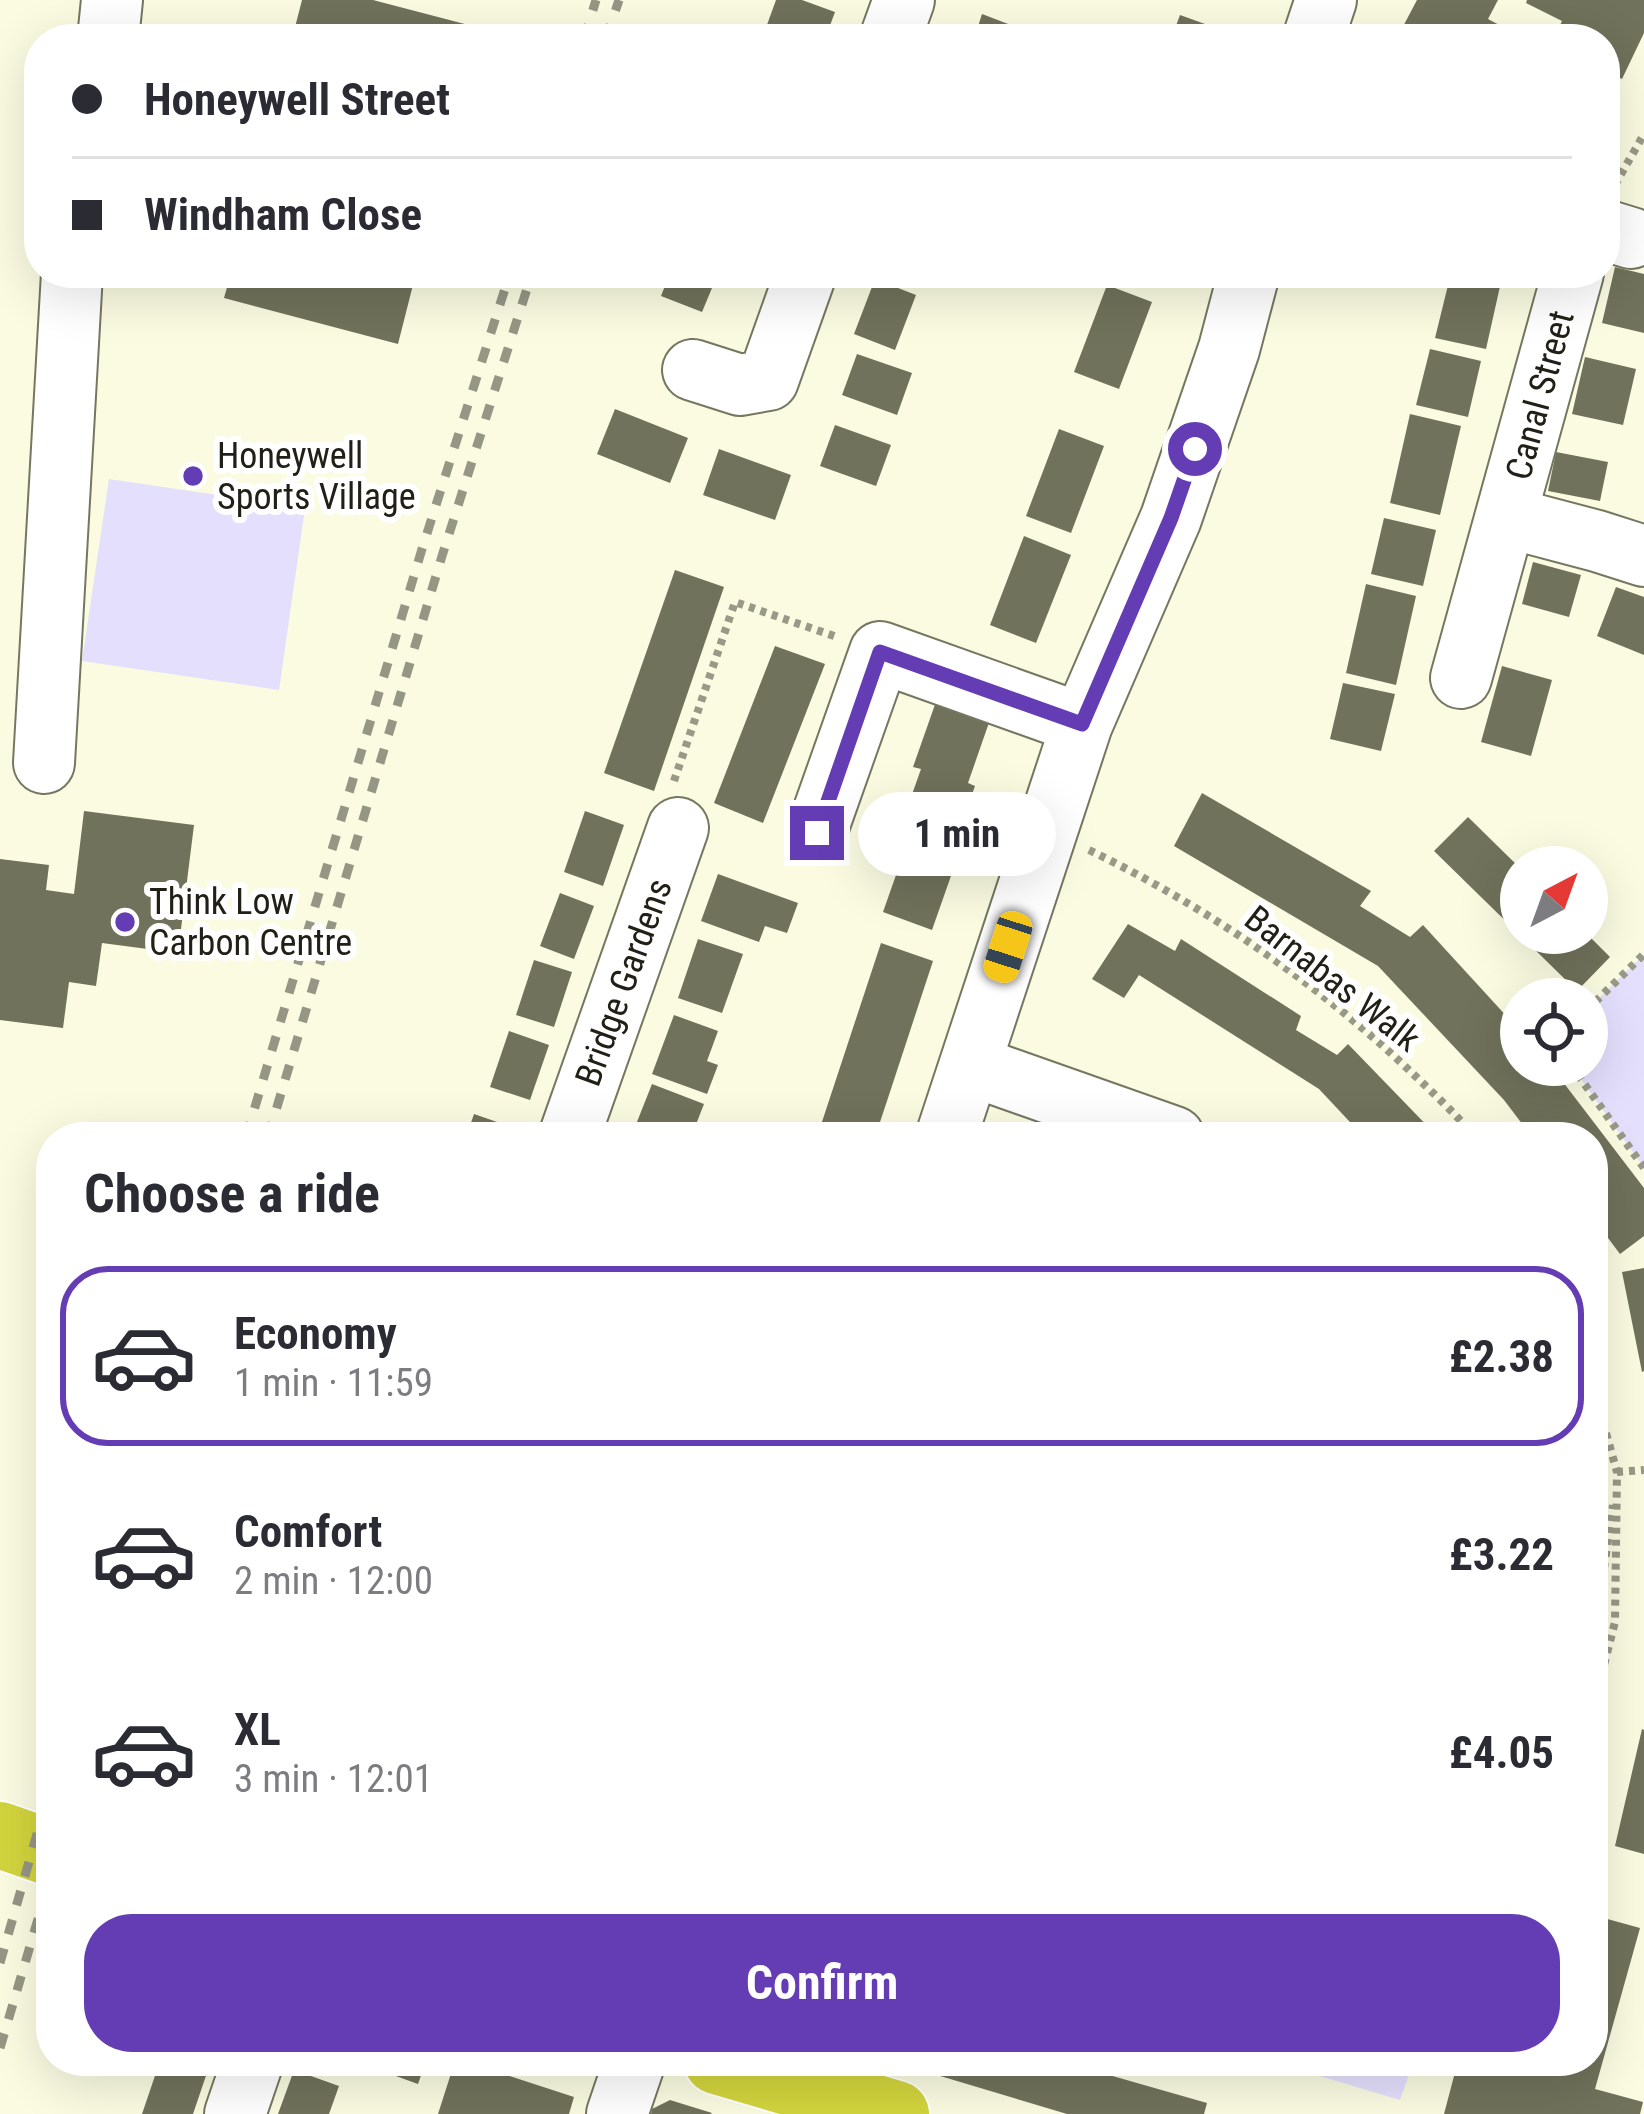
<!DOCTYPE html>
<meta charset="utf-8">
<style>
:root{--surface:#fff;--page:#f7f7f7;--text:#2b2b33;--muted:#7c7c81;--line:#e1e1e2;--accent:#643db5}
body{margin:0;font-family:"Roboto Condensed",sans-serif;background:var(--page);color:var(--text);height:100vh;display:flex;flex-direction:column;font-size:45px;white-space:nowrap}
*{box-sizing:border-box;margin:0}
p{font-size:39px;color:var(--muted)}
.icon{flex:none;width:66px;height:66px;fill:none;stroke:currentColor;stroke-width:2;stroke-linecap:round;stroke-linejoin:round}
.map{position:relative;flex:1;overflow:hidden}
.side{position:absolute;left:36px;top:1122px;width:1572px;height:954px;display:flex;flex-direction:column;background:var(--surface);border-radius:48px;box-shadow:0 12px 48px #0002}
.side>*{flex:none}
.hud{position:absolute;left:24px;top:24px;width:1596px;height:264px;border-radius:48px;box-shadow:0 12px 48px #0002;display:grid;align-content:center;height:264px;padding:0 48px;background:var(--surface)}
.needle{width:78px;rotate:41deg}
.buttons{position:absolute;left:1500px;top:846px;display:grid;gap:24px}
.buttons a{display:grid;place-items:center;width:108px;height:108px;border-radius:50%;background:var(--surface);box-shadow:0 12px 48px #0002;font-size:60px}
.end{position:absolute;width:54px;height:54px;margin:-27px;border:15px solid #643db5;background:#fff;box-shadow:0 0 0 6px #fff}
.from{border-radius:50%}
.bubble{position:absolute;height:84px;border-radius:42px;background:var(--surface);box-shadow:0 12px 48px #0002;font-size:39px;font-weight:700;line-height:84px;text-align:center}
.car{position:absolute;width:36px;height:72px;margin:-36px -18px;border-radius:15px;box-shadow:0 0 9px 3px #0007;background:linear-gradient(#f5c518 24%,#345 0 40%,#f5c518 0 76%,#345 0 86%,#f5c518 0)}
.hud b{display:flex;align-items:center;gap:42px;height:114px;font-size:45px}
.hud b+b{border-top:3px solid var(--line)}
.hud i{width:30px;height:30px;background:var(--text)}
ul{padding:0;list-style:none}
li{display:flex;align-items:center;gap:36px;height:180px;margin:0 24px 18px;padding:0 24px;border:6px solid transparent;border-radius:48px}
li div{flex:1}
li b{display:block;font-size:45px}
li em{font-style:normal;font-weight:700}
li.selected{border-color:var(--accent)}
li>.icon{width:108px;height:108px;stroke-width:1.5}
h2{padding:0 48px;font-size:54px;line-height:144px}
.cta{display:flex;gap:24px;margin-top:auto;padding:24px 48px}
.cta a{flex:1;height:138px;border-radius:48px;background:var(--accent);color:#fff;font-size:48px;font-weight:700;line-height:138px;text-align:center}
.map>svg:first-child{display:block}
.green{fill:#e4dffd}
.building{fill:#71725b}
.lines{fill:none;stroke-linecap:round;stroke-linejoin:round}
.minor-casing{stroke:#767760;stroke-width:64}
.highway-casing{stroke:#fff;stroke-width:70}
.path{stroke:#989986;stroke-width:8;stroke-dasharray:6 6;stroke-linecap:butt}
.minor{stroke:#fff;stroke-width:60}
.highway{stroke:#d2d43d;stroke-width:66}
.rail{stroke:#959684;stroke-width:9;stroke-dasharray:15 15;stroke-linecap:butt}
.route{stroke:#643db5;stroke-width:15}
.poi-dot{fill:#643db5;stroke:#fff;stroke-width:4.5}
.labels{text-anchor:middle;stroke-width:12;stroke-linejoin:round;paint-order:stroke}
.street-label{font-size:36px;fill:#202017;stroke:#fff}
.poi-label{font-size:36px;fill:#202017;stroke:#fff;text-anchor:start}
</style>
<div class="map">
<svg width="1644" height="2114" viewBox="0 0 1644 2114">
<rect width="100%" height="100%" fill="#fafbe1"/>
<path class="green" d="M109,479l196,29 -26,182 -197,-29z
M1644,954v214l-73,-103h16v-55z
M1269,2061h145l-14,39z"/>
<path class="building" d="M302,0h71l107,28 -3,11h-185z
M776,0h26l33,12 -10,27h-45l-16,-6z
M1417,0h81l-10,19 15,8 -7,12h-91l-7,-3z
M1527,0h117v33l-22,46 -17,-8v-32h-35l3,-5 -14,-7 3,-6 -36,-18z
M982,14l55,21 -1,4h-62z
M1180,15l64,23v1h-73z
M1615,267l29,7v59l-42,-10z
M231,273h185l-18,71 -174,-46z
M670,273h63l-3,8 -13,-5 -15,36 -41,-16z
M1451,273h52l-17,76 -51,-11z
M875,279l41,16 -21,55 -41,-16z
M1107,285l45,17 -33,87 -45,-17z
M1430,349l51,12 -13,56 -52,-12z
M857,354l55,19 -15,42 -55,-20z
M1585,357l51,12 -13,56 -51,-11z
M615,409l73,29 -18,45 -73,-29z
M1410,414l51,12 -21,89 -50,-12z
M835,425l56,20 -15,41 -56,-20z
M1059,429l45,17 -33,87 -45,-17z
M719,449l72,26 -16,45 -72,-25z
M1556,452l52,10 -8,39 -52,-10z
M1384,518l52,12 -13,56 -52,-12z
M1024,536l47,19 -35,88 -46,-18z
M1533,562l48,13 -12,42 -47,-13z
M675,570l49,17 -70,204 -50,-18z
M1366,584l50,12 -20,89 -50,-12z
M1616,587l28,10v58l-47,-19z
M775,646l50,18 -62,159 -49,-20z
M1502,666l50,14 -21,76 -50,-14z
M1343,683l52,11 -14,57 -51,-12z
M938,696l54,18 -24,69 7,3 -24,67 7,3 -26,74 -49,-18 26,-74 -11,-4 23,-65 -8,-2z
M1202,793l169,98 -11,15 50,31 13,-12 98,107v33h29l94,123v48l-24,18 -27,-36v-81h-61l-28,-37 -126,-134 -204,-120z
M84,811l110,14 -16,128 -76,-10 -6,43 -27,-4 -6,46 -63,-8v-161l49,6 -3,25 28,4z
M585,811l39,14 -21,61 -39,-14z
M1468,817l53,52v64h65l24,24 -33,34 -143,-140z
M718,874l80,29 -11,30 -22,-7 -6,16 -58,-21z
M560,893l34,13 -20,53 -34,-13z
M1128,924l47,27 6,-12 120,77 -5,14 41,25 11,-11 90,93h-74l-45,-48 -180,-114 -15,23 -32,-19z
M698,939l45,15 -21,59 -44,-15z
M881,943l52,18 -45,137 -13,39h-58z
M534,960l38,12 -18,55 -38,-12z
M674,1015l44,16 -11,30 11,4 -11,29 -55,-20z
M509,1031l40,14 -19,55 -40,-13z
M652,1084l52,20 -11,28 -15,-5 -4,10h-43z
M474,1114l46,16 -3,7h-51z
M1644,1268v103l-2,1 -20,-100z
M1642,1729l2,1v124l-29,-8z
M1593,1915l47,13 -45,161 48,13 -3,12h-196l14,-53h135z
M160,2061h51l-18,53h-51z
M354,2061h72l-8,23z
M455,2061h9l110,36 -5,17h-131z
M890,2061h170l147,42 -3,11h-137z
M294,2070l45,16 -10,28h-51z
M670,2100l42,13 -1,1h-60l1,-5z"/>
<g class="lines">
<g class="minor-casing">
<path id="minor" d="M108,39l4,-39
M890,39l14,-39
M1313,39l13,-39
M1605,230l26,8
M693,370l47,15 28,-5 38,-107
M1506,517l91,24 47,15
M1461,678l112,-405
M44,763l28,-490
M816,833l64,-181 202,72
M970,1065l204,72
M569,1137l109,-309
M946,1137l136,-413 89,-206 58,-169 20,-76
M235,2114l18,-53
M617,2114l18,-53"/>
</g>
<g class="highway-casing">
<path id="highway" d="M0,1835l51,18
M717,2061l179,53"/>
</g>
<path class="path" d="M1614,182l2,1 28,-49
M674,781l61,-179 102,35
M1089,850c116,56 227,132 321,221 22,21 45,42 65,66
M1587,1010l57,-56
M1571,1065l73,103
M1593,1387l24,85 -2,150 -22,86
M1617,1472l27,-2
M1593,1625h3l17,-120"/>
<use href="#minor" class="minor"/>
<use href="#highway" class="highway"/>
<path class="rail" d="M584,39l12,-39
M606,39l13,-39
M246,1137l176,-588 88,-276
M268,1137l174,-581 90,-283
M0,1963l51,-178
M0,2048l51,-173"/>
</g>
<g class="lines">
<path class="route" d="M817,833l63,-181 202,72 89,-206 24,-69"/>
</g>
<g class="poi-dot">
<circle cx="193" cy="476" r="12"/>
<circle cx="125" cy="922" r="12"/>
</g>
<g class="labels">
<g class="street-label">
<text transform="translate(1539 395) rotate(-75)" y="13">Canal Street</text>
<text transform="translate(1333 978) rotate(38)" y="13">Barnabas Walk</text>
<text transform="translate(623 982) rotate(-70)" y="13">Bridge Gardens</text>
</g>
<g class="poi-label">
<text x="217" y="468">Honeywell<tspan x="217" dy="41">Sports Village</tspan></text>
<text x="149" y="914">Think Low<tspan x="149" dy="41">Carbon Centre</tspan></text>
</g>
</g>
</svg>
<div class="buttons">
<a><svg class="needle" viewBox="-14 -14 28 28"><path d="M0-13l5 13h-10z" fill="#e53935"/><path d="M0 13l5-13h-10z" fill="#7c7c81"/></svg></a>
<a><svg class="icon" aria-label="locate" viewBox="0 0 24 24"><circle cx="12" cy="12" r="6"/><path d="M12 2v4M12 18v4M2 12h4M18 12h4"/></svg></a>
</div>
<i class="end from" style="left:1195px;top:449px"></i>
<i class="end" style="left:817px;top:833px"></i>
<div class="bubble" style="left:858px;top:792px;width:198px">1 min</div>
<i class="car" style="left:1008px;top:947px;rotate:198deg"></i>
<div class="hud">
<b><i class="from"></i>Honeywell Street</b>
<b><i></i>Windham Close</b>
</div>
<section class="side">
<h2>Choose a ride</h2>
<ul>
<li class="selected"><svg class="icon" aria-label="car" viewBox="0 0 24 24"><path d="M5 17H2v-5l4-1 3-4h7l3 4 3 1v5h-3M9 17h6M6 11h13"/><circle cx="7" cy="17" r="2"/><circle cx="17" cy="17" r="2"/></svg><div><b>Economy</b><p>1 min · 11:59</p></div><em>£2.38</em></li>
<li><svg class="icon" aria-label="car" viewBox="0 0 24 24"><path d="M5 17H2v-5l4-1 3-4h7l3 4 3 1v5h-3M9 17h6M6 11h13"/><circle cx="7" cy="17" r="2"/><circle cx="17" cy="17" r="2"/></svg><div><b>Comfort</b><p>2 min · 12:00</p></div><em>£3.22</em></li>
<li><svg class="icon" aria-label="car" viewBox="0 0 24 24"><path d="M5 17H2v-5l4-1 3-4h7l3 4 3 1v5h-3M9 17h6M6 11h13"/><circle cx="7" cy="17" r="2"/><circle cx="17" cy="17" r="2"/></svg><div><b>XL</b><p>3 min · 12:01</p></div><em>£4.05</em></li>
</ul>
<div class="cta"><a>Confirm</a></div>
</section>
</div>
